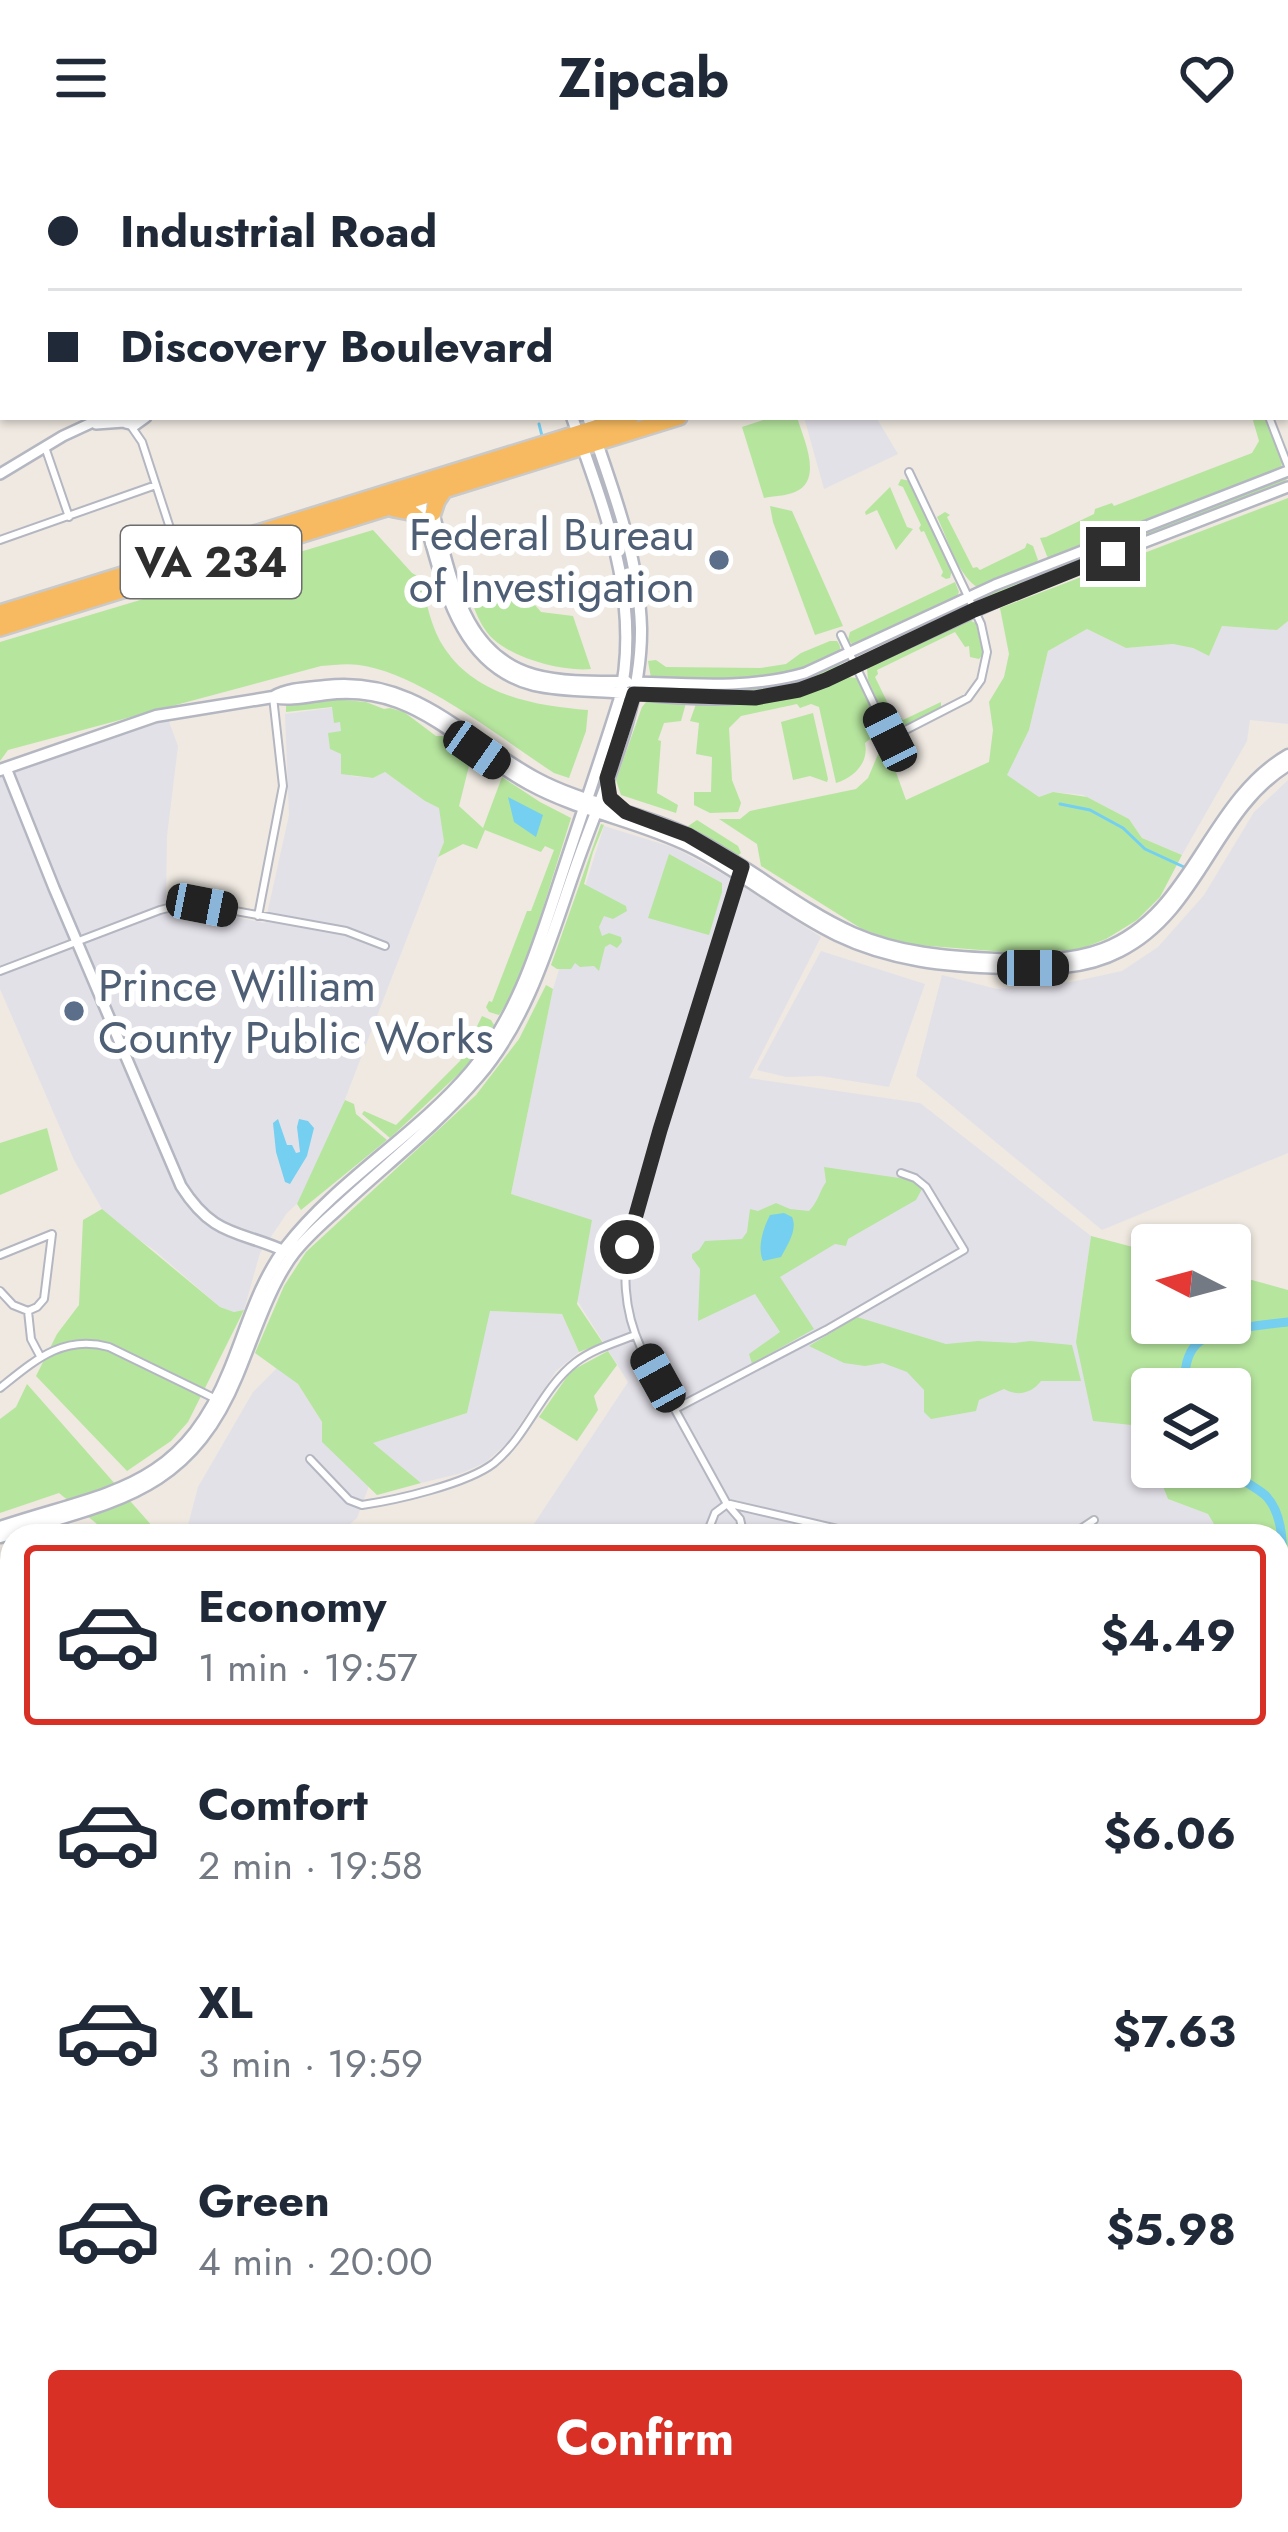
<!DOCTYPE html>
<meta charset="utf-8">
<style>
:root{--surface:#fff;--page:#f6f6f7;--text:#1f2937;--muted:#747a83;--line:#e0e1e3;--accent:#d93025}
body{margin:0;font-family:Jost,sans-serif;background:var(--page);color:var(--text);height:100vh;display:flex;flex-direction:column;font-size:45px;white-space:nowrap}
*{box-sizing:border-box;margin:0}
p{font-size:39px;color:var(--muted)}
.icon{flex:none;width:66px;height:66px;fill:none;stroke:currentColor;stroke-width:2;stroke-linecap:round;stroke-linejoin:round}
.map{position:relative;flex:1;overflow:hidden}
.panel{position:absolute;left:0px;top:1368px;width:1290px;height:1008px;display:flex;flex-direction:column;background:var(--surface);border-radius:36px 36px 0 0;box-shadow:0 3px 9px #0004}
.panel>*{flex:none}
.guide{position:absolute;left:0px;top:0px;width:1290px;height:264px;box-shadow:0 3px 9px #0004;display:grid;align-content:center;height:264px;padding:0 48px;background:var(--surface)}
.needle{width:78px;rotate:276deg}
.controls{position:absolute;left:1131px;top:1068px;display:grid;gap:24px}
.controls a{display:grid;place-items:center;width:120px;height:120px;border-radius:12px;background:var(--surface);box-shadow:0 3px 9px #0004;font-size:60px}
.end{position:absolute;width:54px;height:54px;margin:-27px;border:15px solid #2e2e2e;background:#fff;box-shadow:0 0 0 6px #fff}
.from{border-radius:50%}
.car{position:absolute;width:36px;height:72px;margin:-36px -18px;border-radius:15px;box-shadow:0 0 9px 3px #0007;background:linear-gradient(#222 24%,#8ab4d8 0 40%,#222 0 76%,#8ab4d8 0 86%,#222 0)}
.guide b{display:flex;align-items:center;gap:42px;height:114px;font-size:45px}
.guide b+b{border-top:3px solid var(--line)}
.guide i{width:30px;height:30px;background:var(--text)}
ul{padding:21px 0 0;list-style:none}
li{display:flex;align-items:center;gap:36px;height:180px;margin:0 24px 18px;padding:0 24px;border:6px solid transparent;border-radius:12px}
li div{flex:1}
li b{display:block;font-size:45px}
li em{font-style:normal;font-weight:700}
li.current{border-color:var(--accent)}
li>.icon{width:108px;height:108px;stroke-width:1.5}
.action{display:flex;gap:24px;margin-top:auto;padding:24px 48px}
.action a{flex:1;height:138px;border-radius:12px;background:var(--accent);color:#fff;font-size:48px;font-weight:700;line-height:138px;text-align:center}
header{display:flex;justify-content:space-between;align-items:center;height:156px;padding:0 48px;background:var(--surface);font-size:54px;font-weight:700}
.map>svg:first-child{display:block}
.industrial{fill:#e3e1e8}
.education{fill:#f0e6d1}
.green{fill:#b6e59e}
.water{fill:#75cff0}
.lines{fill:none;stroke-linecap:round;stroke-linejoin:round}
.stream{stroke:#75cff0;stroke-width:3}
.river{stroke:#75cff0;stroke-width:9}
.minor-casing{stroke:#b4b7c1;stroke-width:10}
.tertiary-casing{stroke:#b4b7c1;stroke-width:14}
.secondary-casing{stroke:#b4b7c1;stroke-width:15}
.primary-casing{stroke:#c9c9c9;stroke-width:18}
.trunk-casing{stroke:#c9c9c9;stroke-width:20}
.minor{stroke:#fff;stroke-width:6}
.tertiary{stroke:#fff;stroke-width:9}
.secondary{stroke:#fff;stroke-width:10}
.primary{stroke:#f2d163;stroke-width:14}
.trunk{stroke:#f8ba60;stroke-width:15}
.route{stroke:#2e2e2e;stroke-width:15}
.service-dot{fill:#5c6f8a;stroke:#fff;stroke-width:4.5}
.labels{text-anchor:middle;stroke-width:12;stroke-linejoin:round;paint-order:stroke}
.shield{fill:#fff;stroke:#6d6d6d;stroke-width:3}
.shield-label{font-size:42px;font-weight:bold;fill:#2e2e2e}
.service-label{font-size:45px;fill:#4e5e75;stroke:#fff;text-anchor:end}
</style>
<header><svg class="icon" aria-label="menu" viewBox="0 0 24 24"><path d="M4 6h16M4 12h16M4 18h16"/></svg>Zipcab<svg class="icon" aria-label="heart" viewBox="0 0 24 24"><path d="M12 20l-8-8c-3-5 5-10 8-4 3-6 11-1 8 4z"/></svg></header>
<div class="map">
<svg width="1288" height="2376" viewBox="0 0 1288 2376">
<rect width="100%" height="100%" fill="#efe9e1"/>
<path class="industrial" d="M1046,0h219l-3,3h-209z
M804,261h72l22,37 -74,35z
M1286,464l2,1v103l-38,-4 -3,21 -65,114 -40,-17 -13,-19 -46,-24 -30,-3 -14,5 -33,-22 23,-45 19,-79 39,-22 39,19 47,-4 20,4 16,8 13,-30 55,4z
M345,550l6,70 22,2 12,-6 40,29 15,7 4,34 -112,291 -32,68 -13,12 -27,40 -16,57 -10,2 -14,-5 -66,-57 -32,-22 -20,-19 -28,-49 -74,-171v-212l168,-58 10,27 -11,90 -1,64 3,11 28,-2 68,14 24,-108 -4,-101z
M1288,624v373l-186,77 -186,-154 26,-101 55,14 74,-7 51,-11 36,-24 46,-52 50,-83z
M604,670l71,22 53,29 93,60 -72,141 171,25 171,133 -15,106 65,84 11,32v9h3l13,32 40,15 13,22h-695l102,-154 -117,-188 42,-205z
M821,795l104,33 -36,103 -69,-11 -34,1 -29,-7z
M489,1155l73,3 17,38 -23,19 -48,71 -22,20 -24,11 -41,10 -49,-40 95,-30z
M278,1211l20,17 24,38 1,20 47,41 -13,35 -21,18h-143l-6,-7 11,-42 55,-95z"/>
<path class="education" d="M145,0h340l-8,3h-340z"/>
<path class="green" d="M0,0h145l-8,3h-134v99l-3,2z
M772,261h25c6,21 27,63 -2,75 -9,4 -22,4 -31,6l-22,-71z
M1252,261h12l18,45 -1,8 -231,89 -3,-3 -7,-18 6,-1 48,-23 1,-5 17,-6 2,3 138,-53 7,-12z
M1283,321l5,1 -4,4 -295,118h-6l3,-6z
M901,323l9,2 42,89 -2,8 -4,1 -5,-3 2,-4 -19,-41 -3,1 -2,-4 2,-3 -18,-38 -5,-2z
M890,331l17,40 6,2 -17,21 -19,-40 -11,5 -1,-3z
M1288,342v123l-11,9 -55,-4 -13,30 -16,-8 -20,-4 -47,4 -39,-19 -39,22 -19,79 -22,45 32,22 14,-5 34,5 42,22 13,19 40,17 -22,42 -23,23 -31,19 -28,11 -72,2 -102,-8 -42,-15 -101,-63 -4,-22 -38,-25h21l10,-8 106,-22 12,-11 11,-26 9,-2 18,50 83,-38 4,-32 -4,-28 15,-25 5,-23 -9,-46z
M770,350l22,5 51,115 -28,9 -42,-113z
M945,356l5,3 -3,2 26,51 4,-1 3,3 45,-22 2,-5 6,3 5,14 -4,5 -55,23c-21,-11 -31,-49 -42,-71z
M373,374l39,43 9,5c5,23 10,51 24,71 32,47 91,57 143,61l-2,21 -17,47 -15,-5c-52,-34 -134,-100 -195,-108 -12,-2 -26,0 -38,1l-313,84 -8,11v-119z
M466,420l47,4 28,32 32,4 18,53c-29,3 -87,-12 -105,-38 -11,-15 -17,-37 -20,-55z
M955,426l4,10 -3,7 -102,47 -6,-6 2,-8z
M966,463l10,4 7,31 -4,5 -9,-2 -1,-11 -4,1 -10,-15 -78,38 1,4 -3,3 21,43 5,-2 2,2 38,-18v7l-41,22 -11,-6 -21,-45 -1,-12z
M830,485h7c5,6 4,12 -2,17l-53,18 -61,5 -70,-3 -3,-17 8,-1 10,7 94,1 26,-4 15,-11z
M841,507c-26,36 -150,34 -193,28l1,-5 108,2 59,-15z
M847,521l10,1 25,53 -5,10 -3,2 -4,-4 -5,4c4,19 -10,34 -29,40l-17,-76 -8,-3 -11,4 -3,-4 -56,12 -12,12 3,52 9,23 -3,9 -28,1 -16,-8v-13h17l1,-35 -16,-3 3,-31 -9,-2 6,-17c63,0 92,-3 151,-27z
M333,543l33,3 18,7 6,-1 14,4 32,24h7l29,18 -13,52 24,22 19,-51 38,25 31,16 -42,135 -16,40 -14,22 -10,-3 -3,-5 3,-6 3,1 35,-91h4l23,-61 -9,-4 -4,6 -56,-22 -8,19 -14,-5 -25,13 6,-15 -5,-34 -14,-7 -40,-29 -12,6 -32,-4v-20l-11,-5 -2,-16 13,-2 -1,-9 -6,1 -2,-16 -46,5v-7z
M647,545l39,2 -5,18 -17,2 -6,17 3,1 -4,52 21,12 -2,8 -55,-18 -5,-15 26,-73z
M813,557l15,66 -1,3 -17,-6 -17,4 -12,-58z
M697,664l41,26 3,7 -5,4 -52,-28z
M601,668l3,1 -11,27 -9,32 42,22 1,5 -14,8 -9,-3 -5,11 3,9 7,-3 12,4 1,5 -5,6 -7,-4 -5,3 -6,24 -5,-5 -14,1 -5,-4 -4,6h-14l-6,-4z
M669,698l53,29v9l-13,43 -61,-17z
M546,829l7,4 -42,205 81,26 -15,84 26,39 -24,9 -17,-38 -72,-3 -23,102 -94,30 48,40 -44,12 -55,-53v-20l-24,-38 -43,-31 29,-67 22,-34 170,-157 43,-56z
M482,860l9,4 3,5 -29,43 -75,70 -28,-24 2,-3 32,14 64,-64z
M345,944l9,4 2,10 31,26 -86,70 -4,-6z
M47,972l11,42 -58,25v-52z
M824,1011l82,12 10,4 6,6 -6,11 -68,39 -2,7 -11,-2 -55,33 34,52 -62,35 -3,-10 31,-22 -25,-38 -57,27 2,-52 -8,-11v-4l7,-4 6,-9 37,-2 5,-7 3,-23 8,2 18,-8 14,6 19,2c9,-9 10,-19 17,-29z
M102,1053l118,98 14,5 10,-2 -56,112 -17,19 -44,30 -91,-95 21,-42 22,-29 4,-85z
M1091,1080l61,16v71h78v-49l58,16v546l-10,-6v-294h-57l-13,-22 -40,-15 -13,-32h75v-78h-78v69l-11,-32 -48,-5 -17,-79z
M857,1161l89,27 32,-3 37,2 15,-2 42,4 9,36h-40c-9,12 -23,16 -37,8l-25,11 -3,11 -45,8 -7,-7v-22l-17,-18 -24,-9 -18,3 -21,-3 -35,-17z
M608,1195l9,14 -23,31 4,14 -21,31 -38,-24 32,-46z
M27,1228l134,152h-13l-51,-12 -38,-31 -59,20v-94l16,-12z
M451,2364h61l-29,8 -3,4h-48z
M521,2364h13l-9,3 -2,6 15,2 8,-11h108l3,12h-150z
M698,2364h170l-4,12h-158z
M956,2364h164l33,12h-202z
M1165,2364h94l5,12h-76z"/>
<path class="water" d="M508,641l35,18 -7,22 -22,-15z
M278,963l9,26h5l4,8 4,-1 -3,-25 2,-8 9,2 6,7 -7,28 -17,28 -5,-2 -9,-30 -3,-29z
M784,1057l8,4c6,13 -5,28 -11,40l-18,4c-6,-14 0,-32 7,-46z
M0,1878h12v67l-12,-11z"/>
<g class="lines">
<path class="stream" d="M539,268l3,12
M1060,648l30,6 33,18 22,21 39,18
M0,1420l12,-6
M471,2364l12,10
M480,2376l33,-8 4,-4"/>
<path class="river" d="M1185,1233c-1,-16 0,-36 14,-47 16,-13 68,-18 89,-20
M1226,1311c12,12 27,18 39,28 23,22 19,75 13,102
M688,2364l6,12
M1143,2364l24,12
M944,2376l4,-12"/>
<g class="minor-casing">
<path id="minor" d="M524,0l9,3
M553,0l14,3
M393,3l9,-3
M909,3l7,-3
M0,186l3,-4
M1269,261l19,49
M131,270l11,16 28,86
M45,291l24,70
M0,384l156,-55
M841,479l49,103 78,-40 13,-18 6,-28 -6,-28 -72,-152
M739,717l-108,356c-9,42 -8,80 10,119l86,156 13,15 4,17
M258,760l25,-130 -10,-89
M0,815l160,-61 28,-7 14,2 144,26 39,15
M0,1099l52,-21 -8,65 -7,8 -9,4
M0,1135l13,14 15,6
M28,1155l3,28 9,17
M0,1232c34,-27 63,-54 109,-41l107,52
M675,1253l151,-79 138,-80 -38,-63 -11,-9 -14,-5
M310,1303l39,41 13,5c34,-5 105,-21 132,-42 34,-28 47,-74 82,-101 17,-13 39,-19 59,-27
M730,1348l138,32
M706,1380l9,-23 12,-9
M1070,1380l24,-16
M4,1473v12l8,9
M1278,1625l10,5
M1,1662l11,12
M1278,1735l10,2
M0,1760l12,6
M0,1838l12,-3
M1278,1853l10,-4
M1278,1943l10,2
M0,1987l12,8
M1278,2021l10,-6
M1278,2078l10,17
M1278,2102l10,18
M0,2106l12,-39
M1278,2254l10,-23
M1278,2273l10,7
M0,2323l12,2
M188,2370l2,-6"/>
</g>
<g class="tertiary-casing">
<path id="tertiary" d="M121,262l5,5 9,2 11,-8
M96,268l28,-2
M0,318l63,-38 41,-19
M636,526c57,2 114,7 169,-9l190,-88 293,-114
M634,538c65,7 131,10 192,-14l202,-93 260,-100
M6,612l48,120 127,298c33,52 58,44 106,66
M0,2111l12,5"/>
</g>
<g class="secondary-casing">
<path id="secondary" d="M586,3l1,-3
M423,340l-2,11c21,68 33,158 113,178 30,7 63,5 93,8
M432,353c19,64 28,145 102,166 29,8 63,7 93,7
M273,541c18,4 36,-1 54,-3 24,-3 49,0 71,8 48,18 86,58 131,82 51,28 109,37 160,62 52,25 96,64 148,89 54,26 109,31 168,33 39,1 79,2 115,-17 80,-40 94,-141 168,-186
M0,614l156,-54 117,-19c16,-9 35,-9 53,-11 89,-10 138,53 210,92 48,26 104,33 153,57 57,28 106,72 164,98 46,20 93,24 142,26 36,1 74,3 108,-10 90,-34 104,-147 185,-194
M0,1371c108,-36 180,-36 229,-156 17,-41 30,-89 57,-124 52,-67 130,-111 185,-176 46,-55 66,-121 88,-188 20,-61 41,-121 60,-182 24,-99 -15,-192 -47,-284
M0,1381c110,-36 187,-40 237,-161 16,-38 32,-91 57,-123 13,-17 30,-31 45,-45 46,-43 98,-83 139,-131 54,-63 74,-145 102,-222 26,-72 62,-148 61,-227 -2,-72 -30,-144 -53,-211
M0,1603l12,14
M0,1625l12,15
M82,2364v12
M97,2364l1,12"/>
</g>
<g class="primary-casing">
<path id="primary" d="M1278,2155l10,-6
M1278,2172l10,-6
M887,2376l9,-12
M900,2376l11,-12"/>
</g>
<g class="trunk-casing">
<path id="trunk" d="M1287,36l1,-1
M1287,54h1
M394,353l16,3 16,13
M433,357l4,-12 8,-12
M0,457l631,-196
M0,472l679,-211"/>
</g>
<use href="#minor" class="minor"/>
<use href="#tertiary" class="tertiary"/>
<use href="#secondary" class="secondary"/>
<use href="#primary" class="primary"/>
<use href="#trunk" class="trunk"/>
</g>
<g class="lines">
<path class="route" d="M627,1091l33,-117 82,-263 -54,-32 -62,-23 -16,-14 -3,-20 27,-84 121,4 44,-8 27,-10 148,-70 139,-56"/>
</g>
<g class="service-dot">
<circle cx="719" cy="404" r="12"/>
<circle cx="74" cy="855" r="12"/>
</g>
<g class="labels">
<rect class="shield" x="121" y="370" width="180" height="72" rx="9"/>
<g class="shield-label">
<text x="211" y="421">VA 234</text>
</g>
<g class="service-label">
<text x="695" y="394">Federal Bureau<tspan x="695" dy="52">of Investigation</tspan></text>
<text x="98" y="845" text-anchor="start">Prince William<tspan x="98" dy="52">County Public Works</tspan></text>
</g>
</g>
</svg>
<div class="controls">
<a><svg class="needle" viewBox="-14 -14 28 28"><path d="M0-13l5 13h-10z" fill="#e53935"/><path d="M0 13l5-13h-10z" fill="#747a83"/></svg></a>
<a><svg class="icon" aria-label="layers" viewBox="0 0 24 24"><path d="M12 4l9 5-9 5-9-5zM3 14l9 5 9-5"/></svg></a>
</div>
<i class="end from" style="left:627px;top:1091px"></i>
<i class="end" style="left:1113px;top:398px"></i>
<i class="car" style="left:890px;top:581px;rotate:333deg"></i>
<i class="car" style="left:477px;top:594px;rotate:125deg"></i>
<i class="car" style="left:202px;top:749px;rotate:101deg"></i>
<i class="car" style="left:1033px;top:812px;rotate:90deg"></i>
<i class="car" style="left:658px;top:1222px;rotate:331deg"></i>
<div class="guide">
<b><i class="from"></i>Industrial Road</b>
<b><i></i>Discovery Boulevard</b>
</div>
<section class="panel">
<ul>
<li class="current"><svg class="icon" aria-label="car" viewBox="0 0 24 24"><path d="M5 17H2v-5l4-1 3-4h7l3 4 3 1v5h-3M9 17h6M6 11h13"/><circle cx="7" cy="17" r="2"/><circle cx="17" cy="17" r="2"/></svg><div><b>Economy</b><p>1 min · 19:57</p></div><em>$4.49</em></li>
<li><svg class="icon" aria-label="car" viewBox="0 0 24 24"><path d="M5 17H2v-5l4-1 3-4h7l3 4 3 1v5h-3M9 17h6M6 11h13"/><circle cx="7" cy="17" r="2"/><circle cx="17" cy="17" r="2"/></svg><div><b>Comfort</b><p>2 min · 19:58</p></div><em>$6.06</em></li>
<li><svg class="icon" aria-label="car" viewBox="0 0 24 24"><path d="M5 17H2v-5l4-1 3-4h7l3 4 3 1v5h-3M9 17h6M6 11h13"/><circle cx="7" cy="17" r="2"/><circle cx="17" cy="17" r="2"/></svg><div><b>XL</b><p>3 min · 19:59</p></div><em>$7.63</em></li>
<li><svg class="icon" aria-label="car" viewBox="0 0 24 24"><path d="M5 17H2v-5l4-1 3-4h7l3 4 3 1v5h-3M9 17h6M6 11h13"/><circle cx="7" cy="17" r="2"/><circle cx="17" cy="17" r="2"/></svg><div><b>Green</b><p>4 min · 20:00</p></div><em>$5.98</em></li>
</ul>
<div class="action"><a>Confirm</a></div>
</section>
</div>
